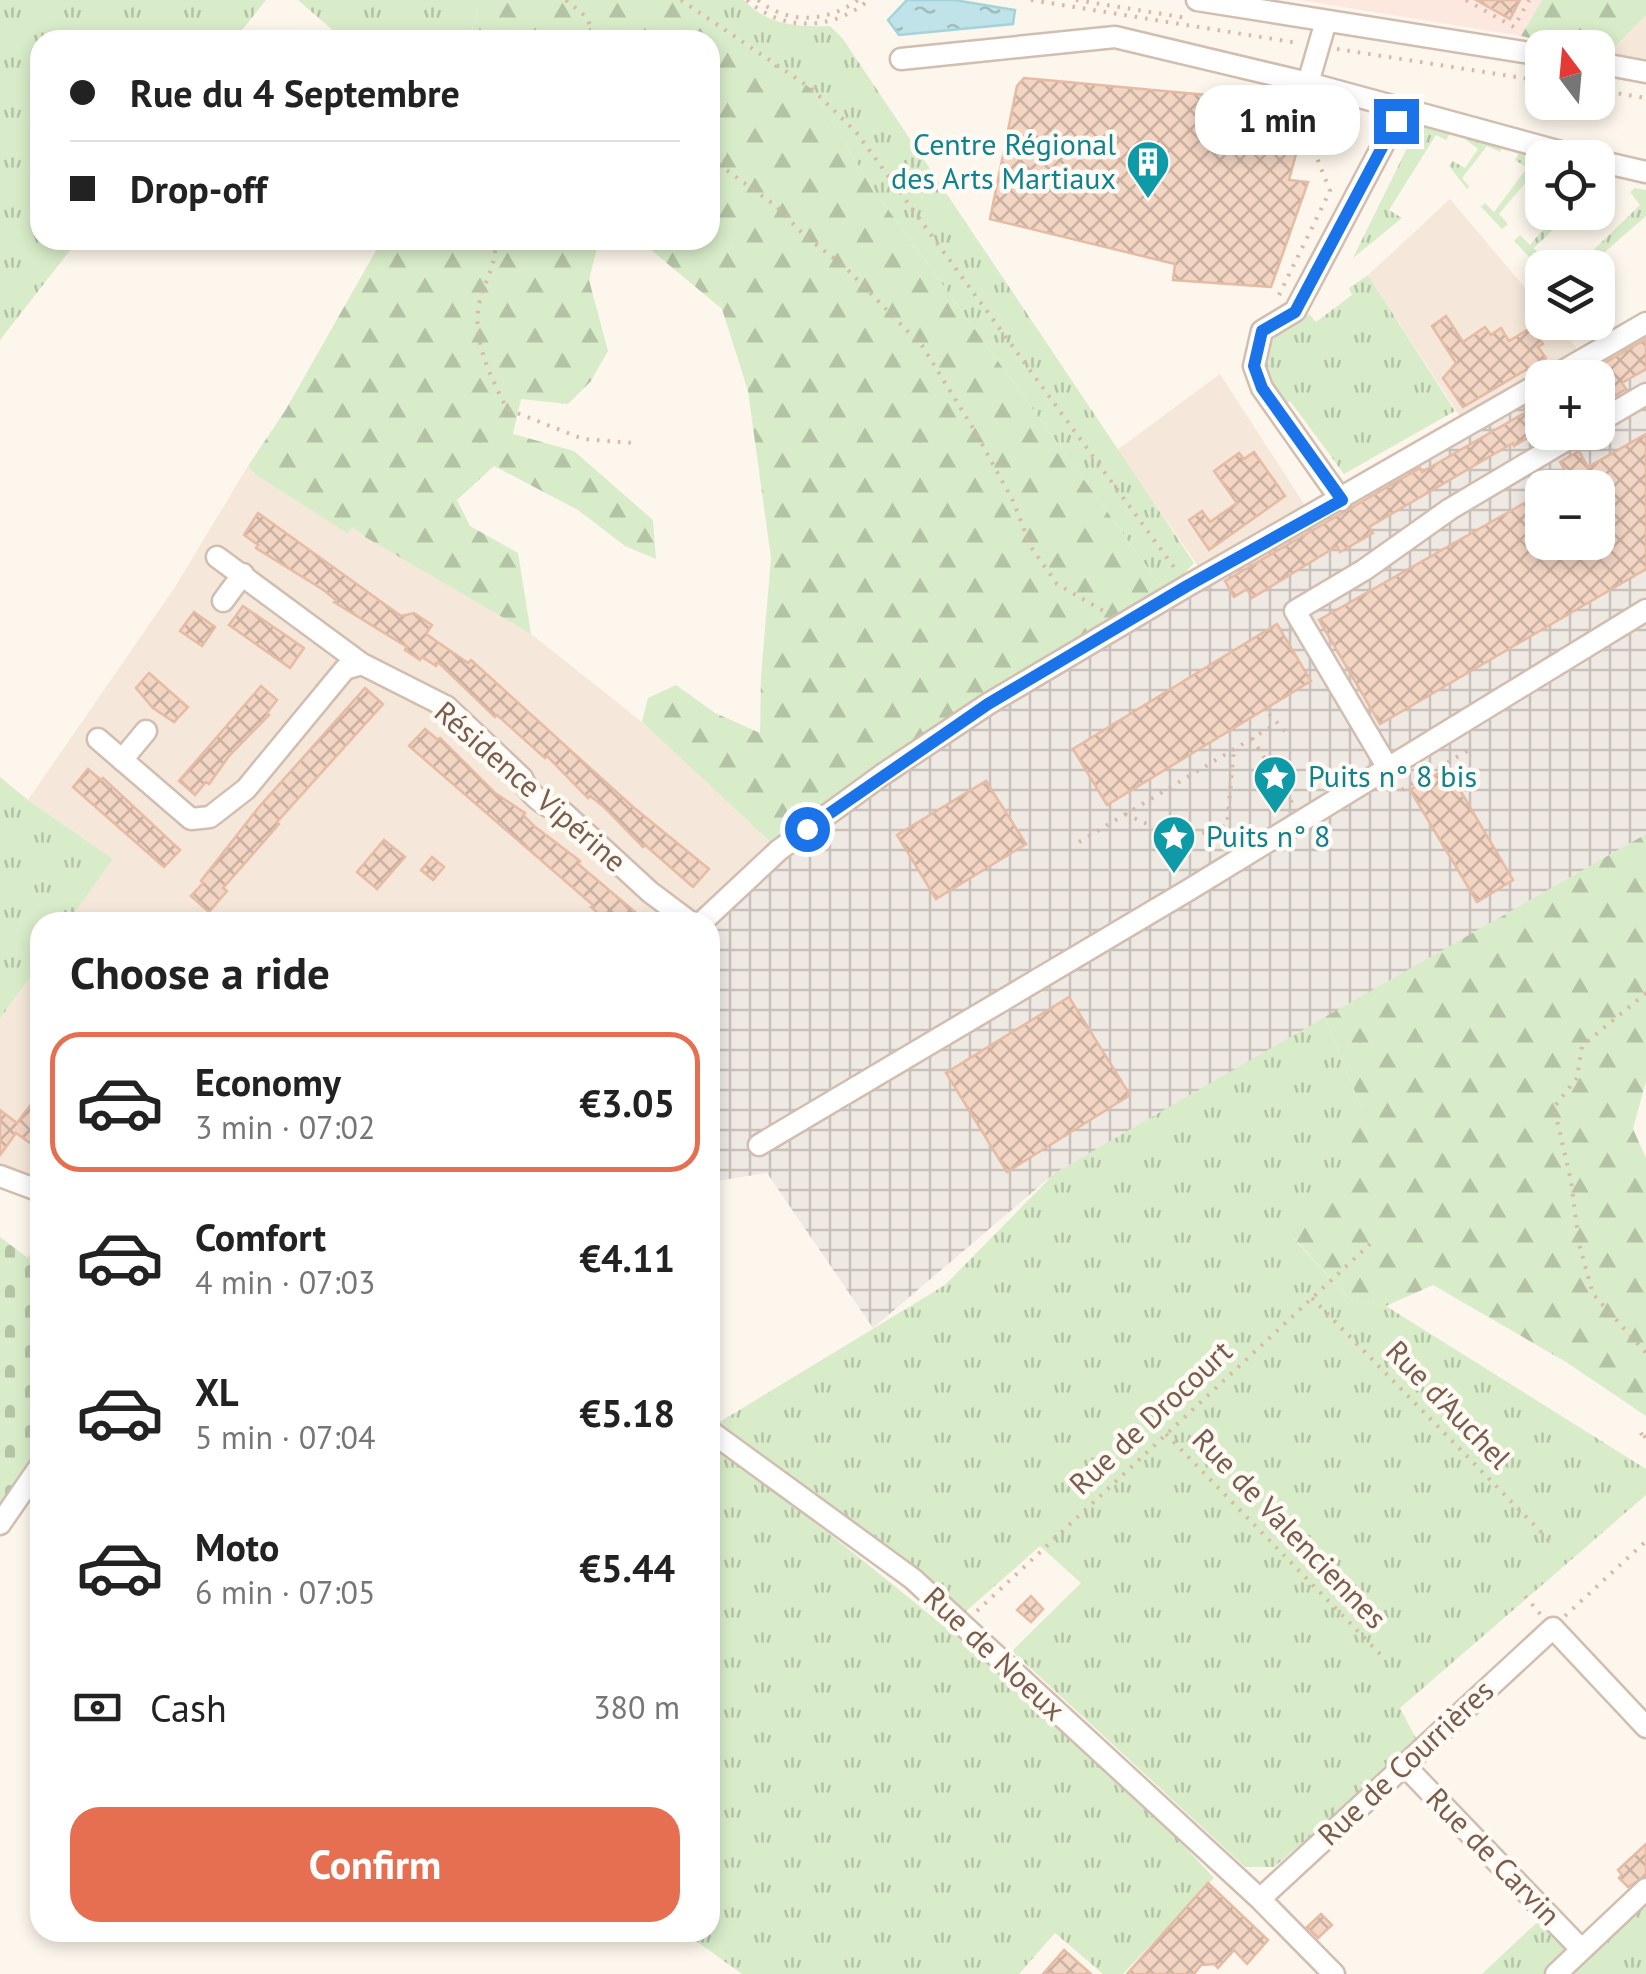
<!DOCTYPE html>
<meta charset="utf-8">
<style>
:root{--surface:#fff;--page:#f2f2f2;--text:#222;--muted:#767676;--line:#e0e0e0;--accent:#e76f51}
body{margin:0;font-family:"PT Sans",sans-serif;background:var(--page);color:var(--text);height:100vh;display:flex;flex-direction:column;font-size:38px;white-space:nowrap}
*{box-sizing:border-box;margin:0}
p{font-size:32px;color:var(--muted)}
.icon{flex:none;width:55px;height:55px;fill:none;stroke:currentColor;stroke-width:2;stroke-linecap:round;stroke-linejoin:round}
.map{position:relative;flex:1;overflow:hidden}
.panel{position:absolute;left:30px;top:912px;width:690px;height:1030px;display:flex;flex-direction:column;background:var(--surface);border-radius:30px;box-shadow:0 5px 15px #0003}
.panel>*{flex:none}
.top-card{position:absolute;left:30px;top:30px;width:690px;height:220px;border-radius:30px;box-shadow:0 5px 15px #0003;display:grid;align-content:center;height:220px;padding:0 40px;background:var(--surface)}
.needle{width:65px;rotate:344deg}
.buttons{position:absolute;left:1525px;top:30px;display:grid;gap:20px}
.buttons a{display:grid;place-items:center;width:90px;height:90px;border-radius:20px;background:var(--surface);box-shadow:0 5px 15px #0003;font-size:50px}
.end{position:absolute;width:45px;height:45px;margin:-22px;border:12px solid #1a73e8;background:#fff;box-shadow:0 0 0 5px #fff}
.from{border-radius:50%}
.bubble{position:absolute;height:70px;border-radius:30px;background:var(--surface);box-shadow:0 5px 15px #0003;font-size:32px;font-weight:700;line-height:70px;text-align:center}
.top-card b{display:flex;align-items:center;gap:35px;height:95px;font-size:38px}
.top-card b+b{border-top:2px solid var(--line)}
.top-card i{width:25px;height:25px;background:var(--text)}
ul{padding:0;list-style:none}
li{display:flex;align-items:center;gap:30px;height:140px;margin:0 20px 15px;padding:0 20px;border:5px solid transparent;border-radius:30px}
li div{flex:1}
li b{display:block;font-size:38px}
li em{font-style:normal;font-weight:700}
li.on{border-color:var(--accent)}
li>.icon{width:90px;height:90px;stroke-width:1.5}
h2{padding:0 40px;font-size:45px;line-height:120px}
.pay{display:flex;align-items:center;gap:25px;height:110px;padding:0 40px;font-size:38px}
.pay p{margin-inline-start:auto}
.cta{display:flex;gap:20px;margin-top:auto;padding:20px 40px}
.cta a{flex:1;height:115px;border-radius:30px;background:var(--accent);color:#fff;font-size:40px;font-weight:700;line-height:115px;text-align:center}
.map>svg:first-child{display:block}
.residential{fill:#f5e8da}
.commercial{fill:#fde8e0}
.industrial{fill:url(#industrial-grid);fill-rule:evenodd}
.grass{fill:url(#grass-tufts)}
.forest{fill:url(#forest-firs)}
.cemetery{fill:url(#cemetery-stones)}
.water{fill:url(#water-ripples);stroke:#a5d3da;stroke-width:2.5}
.building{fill:url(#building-cross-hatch);stroke:#e6bba3;stroke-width:2.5}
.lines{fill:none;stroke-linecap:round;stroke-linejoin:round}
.minor-casing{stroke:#d1beb0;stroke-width:25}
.path{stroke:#d9b8a5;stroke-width:4;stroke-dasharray:2.5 8;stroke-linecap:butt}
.minor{stroke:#fff;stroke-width:20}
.route{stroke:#1a73e8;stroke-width:12}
.labels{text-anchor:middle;stroke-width:9;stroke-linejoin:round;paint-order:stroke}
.culture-label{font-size:30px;fill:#0d838f;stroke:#fffaf3;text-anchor:start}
.street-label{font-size:30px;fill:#7a5c4d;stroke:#fffaf3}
</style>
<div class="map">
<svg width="1646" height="1974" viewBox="0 0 1646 1974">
<defs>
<pattern id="industrial-grid" width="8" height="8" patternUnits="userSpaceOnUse" patternTransform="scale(2.5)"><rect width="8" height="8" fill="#efe9e4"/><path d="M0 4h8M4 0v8" fill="none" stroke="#c7c0bb"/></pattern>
<pattern id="grass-tufts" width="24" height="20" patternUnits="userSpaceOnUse" patternTransform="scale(2.5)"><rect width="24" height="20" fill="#d8ecc9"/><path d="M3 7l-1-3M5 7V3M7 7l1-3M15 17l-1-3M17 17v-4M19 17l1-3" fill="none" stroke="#b4c2a5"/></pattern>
<pattern id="forest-firs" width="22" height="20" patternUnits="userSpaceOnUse" patternTransform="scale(2.5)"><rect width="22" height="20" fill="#d8ecc9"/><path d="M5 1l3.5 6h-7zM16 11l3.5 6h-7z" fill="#b4c2a5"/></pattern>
<pattern id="cemetery-stones" width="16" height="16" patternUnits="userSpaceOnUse" patternTransform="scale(2.5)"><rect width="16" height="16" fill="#d8ecc9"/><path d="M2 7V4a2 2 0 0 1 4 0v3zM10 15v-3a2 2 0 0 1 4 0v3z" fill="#b4c2a5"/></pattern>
<pattern id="water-ripples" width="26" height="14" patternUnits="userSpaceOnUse" patternTransform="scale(2.5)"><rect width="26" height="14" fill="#bfe3e8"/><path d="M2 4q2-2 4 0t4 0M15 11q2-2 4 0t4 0" fill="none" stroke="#a0bbbe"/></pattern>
<pattern id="building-cross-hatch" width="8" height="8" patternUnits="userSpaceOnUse" patternTransform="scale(2.5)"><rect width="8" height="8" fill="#f3d5c3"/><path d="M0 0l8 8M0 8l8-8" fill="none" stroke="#cab0a1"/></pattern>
</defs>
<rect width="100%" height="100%" fill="#fdf6ec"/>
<path class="residential" d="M1646,15v57l-39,-17z
M1450,199l92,109v14l13,1 21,24 4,14 -114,65 -98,-151z
M1220,374l86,133 -101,69 -88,-126z
M248,466l8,9 90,57 7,-6 12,11 166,97 111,88 137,128 -77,72h-634l45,-63 -85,-59 147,-213z
M40,963v228l-40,-15v-157z"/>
<path class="commercial" d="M1300,0h242l-21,36z"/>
<path class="industrial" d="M1646,323v511l-591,339 -182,155 -106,-155 -57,9v-260l69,-72 103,-75 660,-393v50h56v-54l-47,-1zM1542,488h56v54h-56z"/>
<path class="grass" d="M0,0h266l-32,40h-194v200h38l-78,100z
M298,0h170l10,7 -9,33h-125z
M681,0h63c23,25 53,27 86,26l13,13 351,524 -28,30 -295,-407 -59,-97z
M1420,122l31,10 -5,8 -10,-5 -47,75 13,8 -49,40z
M1468,137l34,11 -2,4 -13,-6 -25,32 7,8 -2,3 -18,-23 4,-5 12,7 13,-19 -12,-9z
M1519,153l23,6v4l-43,51 9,10 -6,5 -21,-22 4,-4 9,9 33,-44 -12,-8z
M1635,188l11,2v26l-58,51h-12l64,-62 -10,-13z
M1557,213h13l-36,35 8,10 -6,6 -22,-23 6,-6 10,10z
M1368,275l87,136 -111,63 -54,-73 -7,3c-35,-51 -21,-60 26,-90l7,8 36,-27 -3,-7z
M0,777l28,23 85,59 -45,63h-28v41l-40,56z
M1325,1017l37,92 -11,65 -58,64 56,61 37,7 260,163v26l-246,213 19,36 -145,123h-29l-233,-216 69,-68 -41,-37 -76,67 -64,-54 -182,-136 227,-138 110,-112z
M710,1441c175,136 354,273 504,437l-91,96h-20l-48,-41 -36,41h-277l-57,-41 25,-1z
M1646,1889v85h-164l65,-61 34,35z"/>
<path class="forest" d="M468,0h213l131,89 59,97 298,411 -390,253 -137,-128 6,-24 28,-13 39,28 45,20 1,-57 10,-118 -23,-167 -26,-82 -83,-69h71v-200h-241l9,-32z
M1542,0h104v15l-39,40 -9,-2v-5l-26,-1 -51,-11z
M382,240h217l-10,40 19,71 -17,30 -23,23 -47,-5 -8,35 61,17 79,69 3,39 -31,-13 -47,-36 -84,-44 -37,34 13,26 48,27 13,81 -166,-97 -12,-10 -6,6 -91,-58 -8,-9 37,-55z
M1646,834v247l-13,48 13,29v258l-80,-54 -133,-77 -47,21 -37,-7 -56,-62 57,-63 -17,-38 29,-27 -37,-92z"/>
<path class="cemetery" d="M0,1237l28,21 12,-21v214l-40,59z"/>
<path class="water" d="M907,0h47l61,10 -2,14 -114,11 -11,-15z"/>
<path class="building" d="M1476,0h44l-10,19z
M1024,78l226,21 49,17 6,5 -16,59 19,2 -37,105 -98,-7 2,-16 -185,-45 27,-133z
M1446,316l17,26 22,-15 6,8 10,-7 8,13 23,-14 11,17 -5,3 8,11 -83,49 -20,-29 13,-15 -24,-37z
M1646,339v30l-24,14 4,6 -28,17v-28h-19z
M1542,398v40l-5,-6 -23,14 -1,-3 -144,84 4,6 -33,19 -3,-6 -85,52 -5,-9 -13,8 -9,-16 195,-113 2,4 104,-60 -2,-4z
M1646,434v135l-266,155 -61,-104 223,-127v49h56v-54h-46l17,-11 -9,-15 19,-11 9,16z
M1254,452l31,44 -76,54 -20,-30 13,-9 8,11 27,-19 -23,-32 25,-18 5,6z
M258,513l143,103 13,-3 18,12 -6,9 42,29 3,-3 162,147 76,62 -16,18 -48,-42 -2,2 -40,-41 -13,-10 -2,2 -41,-42 -2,2 -48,-43 -2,2 -57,-55 -2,4 -14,-9 -2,3 -15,-10 2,-3 -73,-45 2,-2 -14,-11 -66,-41 2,-3 -14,-10z
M243,606l61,42 -14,20 -61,-43z
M194,612l21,15 -13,19 -22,-15z
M1277,624l34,57 -204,124 -34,-56z
M149,673l39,34 -14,15 -21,-14 -17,-20z
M261,686l16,14 -10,13 2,2 -40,41 -20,28 -3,-2 -11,13 -16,-14z
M365,688l18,16 -106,118 2,2 -56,64 4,3 -18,21 -18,-16 12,-13 -2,-2 58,-74z
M425,729l13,11 2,-2 55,55 30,20 -2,2 11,11 46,35 -2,3 69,58h-39l-17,-15 2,-2 -184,-159z
M1447,768l66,112 -36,22 -67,-112z
M88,769l13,11 2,-2 77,72 -16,17 -91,-80z
M986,781l40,63 -90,55 -39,-64z
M384,840l21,17 -28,32 -20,-17z
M432,857l12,10 -11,13 -12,-10z
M1069,997l61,98 -123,77 -61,-99z
M40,1092v58l-24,-17 -16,22v-45l17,13z
M1031,1596l12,13 -12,13 -14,-12z
M1646,1844v32l-18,11 -9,-9 3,-3 -4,-5z
M1208,1883l60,57 -21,24 -13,-14 -16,18 -4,-4 -13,1 -7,9h-67z
M1321,1914l11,11 -14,13 -11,-11z
M1064,1950l27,24h-48z"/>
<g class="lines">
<g class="minor-casing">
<path id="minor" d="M1197,0l345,55
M901,59l214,-22 193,46 275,75
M1598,63l48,9
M1308,83l18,-62
M1598,161l48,11
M1551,378l95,-55
M1598,422l48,-28
M1341,500l-79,-112 -8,-22 8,-35 33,-20 108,-204
M217,557l145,107 85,43 75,71c8,19 23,29 42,35l86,79 40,30
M223,601l20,-27
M98,739l93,80 19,-2 36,-28 99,-120 17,-5
M122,760l24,-29
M1388,768l-93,-157 69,-41 86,-61 130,-77
M702,922l77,-72 103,-75 106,-71 199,-118 355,-204
M759,1145l428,-254 459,-281
M0,1176l40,15
M710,1431l203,148 347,320 74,75
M0,1524l40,-58
M1404,1765l177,184
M1260,1899l293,-271 93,99
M1556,1974l90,-85"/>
</g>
<path class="path" d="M566,0l19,16 14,24
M681,0l131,89 44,43 320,438
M747,0c36,32 85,31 122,0
M758,0c30,25 70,22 100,0
M1031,0l267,43
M1076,0l111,18
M1466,0l48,27 15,-27
M1337,49l205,32
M1598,90l48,8
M710,158l66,48 30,31 38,29 79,81 53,86 37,68 18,46 26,37 50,29
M495,240c3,26 -14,45 -17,70 -4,35 14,69 29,99l76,30 50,4
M1279,295l51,-104 -18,-46 40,-32
M1269,714l17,18
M1252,738l42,68
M1402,790l70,-42
M1125,814l58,26 44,-15 7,-76
M1079,842l197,-118
M1646,993l-64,53 -5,32 -23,29 17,74 8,63 14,50 53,59
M1312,1298l239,244
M1166,1434l215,221
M1642,1435l-2,-4 6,7
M1525,1596l16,19
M977,1611l393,-367
M1565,1616l81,-75"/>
<use href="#minor" class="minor"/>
</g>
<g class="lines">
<path class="route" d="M807,829l181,-125 199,-118 155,-86 -80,-112 -8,-22 8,-35 33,-19 101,-191"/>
</g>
<defs>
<g id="building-pin" transform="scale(2.25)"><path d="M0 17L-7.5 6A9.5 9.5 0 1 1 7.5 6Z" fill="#0f9aa8" stroke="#fffaf3"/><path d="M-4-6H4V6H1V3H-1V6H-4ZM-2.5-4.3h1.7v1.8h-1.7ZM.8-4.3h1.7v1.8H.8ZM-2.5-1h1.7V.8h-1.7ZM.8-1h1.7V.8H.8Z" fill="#fff"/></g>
<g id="sight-pin" transform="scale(2.25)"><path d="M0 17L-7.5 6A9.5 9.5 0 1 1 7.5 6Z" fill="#0f9aa8" stroke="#fffaf3"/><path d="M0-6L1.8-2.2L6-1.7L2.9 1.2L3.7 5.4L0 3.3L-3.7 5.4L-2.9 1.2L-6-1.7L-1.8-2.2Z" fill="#fff"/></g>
</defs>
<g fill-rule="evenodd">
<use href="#building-pin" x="1148" y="162"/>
<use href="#sight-pin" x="1275" y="777"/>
<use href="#sight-pin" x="1174" y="837"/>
</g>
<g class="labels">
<g class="culture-label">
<text x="1116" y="155" text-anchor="end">Centre Régional<tspan x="1116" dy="34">des Arts Martiaux</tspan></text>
<text x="1308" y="787">Puits n° 8 bis</text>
<text x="1206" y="847">Puits n° 8</text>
</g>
<g class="street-label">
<text transform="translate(530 787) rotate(41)" y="10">Résidence Vipérine</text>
<text transform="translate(1448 1405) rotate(46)" y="10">Rue d'Auchel</text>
<text transform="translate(1151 1418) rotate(-43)" y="10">Rue de Drocourt</text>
<text transform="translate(1289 1529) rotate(46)" y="10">Rue de Valenciennes</text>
<text transform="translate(994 1654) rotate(43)" y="10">Rue de Noeux</text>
<text transform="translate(1406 1763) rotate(-43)" y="10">Rue de Courrières</text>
<text transform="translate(1493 1857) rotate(46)" y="10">Rue de Carvin</text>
</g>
</g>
</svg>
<div class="buttons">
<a><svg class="needle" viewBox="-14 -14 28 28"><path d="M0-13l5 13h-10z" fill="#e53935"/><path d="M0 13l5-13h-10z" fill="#767676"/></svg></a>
<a><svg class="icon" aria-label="locate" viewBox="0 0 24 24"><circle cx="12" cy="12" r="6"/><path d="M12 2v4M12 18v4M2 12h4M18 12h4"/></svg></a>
<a><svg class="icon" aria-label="layers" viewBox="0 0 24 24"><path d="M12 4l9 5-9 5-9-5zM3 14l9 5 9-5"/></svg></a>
<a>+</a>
<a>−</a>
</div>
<i class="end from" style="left:807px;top:829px"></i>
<i class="end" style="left:1396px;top:121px"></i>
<div class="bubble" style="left:1195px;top:85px;width:165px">1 min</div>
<div class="top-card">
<b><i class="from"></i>Rue du 4 Septembre</b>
<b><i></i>Drop-off</b>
</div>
<section class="panel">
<h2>Choose a ride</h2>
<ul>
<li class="on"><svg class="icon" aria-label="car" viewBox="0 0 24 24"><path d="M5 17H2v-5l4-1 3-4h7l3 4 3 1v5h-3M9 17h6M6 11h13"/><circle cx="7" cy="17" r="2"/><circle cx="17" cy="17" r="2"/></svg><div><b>Economy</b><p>3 min · 07:02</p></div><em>€3.05</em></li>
<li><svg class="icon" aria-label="car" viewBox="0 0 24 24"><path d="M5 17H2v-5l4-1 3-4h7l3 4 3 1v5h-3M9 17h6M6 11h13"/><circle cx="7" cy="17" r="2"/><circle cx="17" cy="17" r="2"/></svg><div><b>Comfort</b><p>4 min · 07:03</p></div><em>€4.11</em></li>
<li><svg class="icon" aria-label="car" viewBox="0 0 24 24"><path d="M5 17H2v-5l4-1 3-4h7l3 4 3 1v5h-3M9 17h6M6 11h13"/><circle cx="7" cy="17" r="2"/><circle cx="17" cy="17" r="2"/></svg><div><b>XL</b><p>5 min · 07:04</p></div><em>€5.18</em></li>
<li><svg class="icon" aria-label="car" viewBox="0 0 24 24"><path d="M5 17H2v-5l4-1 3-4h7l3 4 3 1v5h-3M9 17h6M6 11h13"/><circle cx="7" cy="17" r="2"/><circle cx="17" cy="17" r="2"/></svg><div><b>Moto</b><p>6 min · 07:05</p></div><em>€5.44</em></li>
</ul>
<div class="pay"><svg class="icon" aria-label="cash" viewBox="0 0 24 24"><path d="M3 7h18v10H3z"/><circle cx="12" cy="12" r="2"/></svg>Cash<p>380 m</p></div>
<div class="cta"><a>Confirm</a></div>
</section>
</div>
